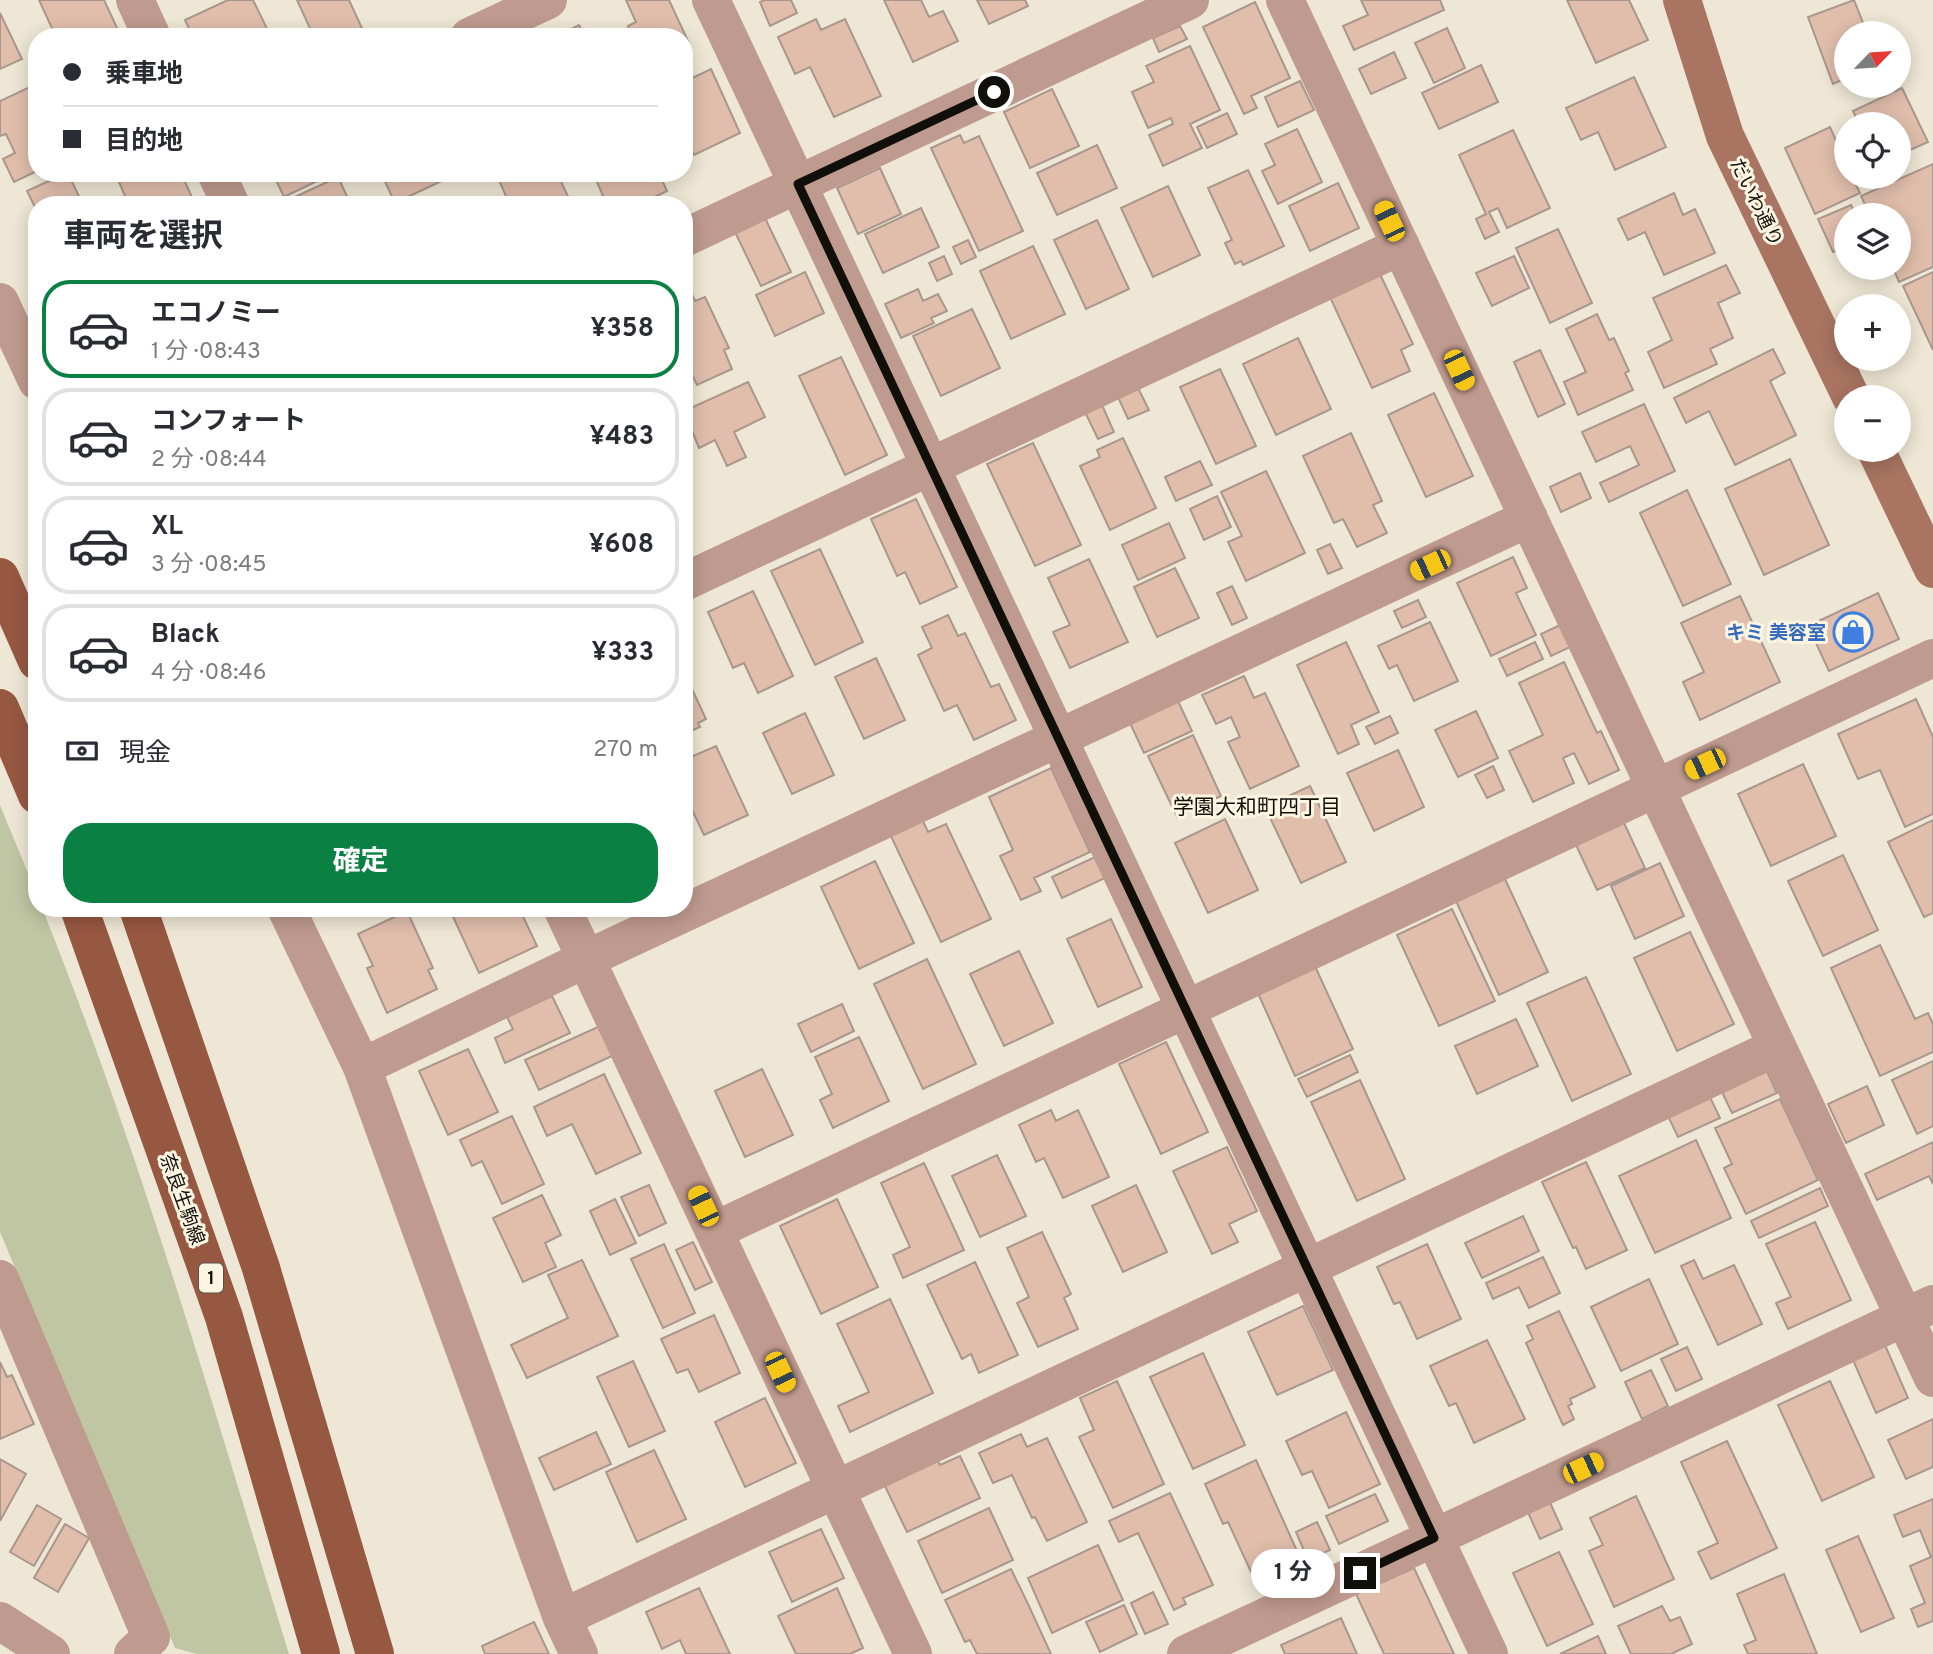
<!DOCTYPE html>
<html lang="ja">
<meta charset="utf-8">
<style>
:root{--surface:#fff;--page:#f7f7f7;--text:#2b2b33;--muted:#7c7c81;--line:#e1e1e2;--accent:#0b8043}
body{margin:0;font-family:Overpass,"Noto Sans JP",sans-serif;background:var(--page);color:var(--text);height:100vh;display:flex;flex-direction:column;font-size:26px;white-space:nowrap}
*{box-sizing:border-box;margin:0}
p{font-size:23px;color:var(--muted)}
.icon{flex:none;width:38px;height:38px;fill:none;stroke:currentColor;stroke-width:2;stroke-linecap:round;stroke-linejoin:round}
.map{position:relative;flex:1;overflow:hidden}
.sheet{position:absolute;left:28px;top:196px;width:665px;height:721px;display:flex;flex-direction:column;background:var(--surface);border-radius:28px;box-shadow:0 4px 18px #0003}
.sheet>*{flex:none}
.hud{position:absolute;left:28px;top:28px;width:665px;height:154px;border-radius:28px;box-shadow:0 4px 18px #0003;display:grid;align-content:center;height:154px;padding:0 35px;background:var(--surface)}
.needle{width:46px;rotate:65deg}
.buttons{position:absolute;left:1834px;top:21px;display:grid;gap:14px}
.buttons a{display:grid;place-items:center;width:77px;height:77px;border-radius:50%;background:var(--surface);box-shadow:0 4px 18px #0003;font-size:35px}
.end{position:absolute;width:32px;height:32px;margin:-16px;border:9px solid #110f09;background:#fff;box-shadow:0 0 0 4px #fff}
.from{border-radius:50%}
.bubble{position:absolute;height:49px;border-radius:24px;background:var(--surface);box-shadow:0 4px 18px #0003;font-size:23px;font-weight:700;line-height:49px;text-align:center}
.car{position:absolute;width:21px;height:42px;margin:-21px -10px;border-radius:9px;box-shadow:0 0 5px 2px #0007;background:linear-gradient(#f5c518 24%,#345 0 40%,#f5c518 0 76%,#345 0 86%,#f5c518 0)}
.hud b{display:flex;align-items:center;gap:24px;height:66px;font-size:26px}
.hud b+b{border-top:2px solid var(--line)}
.hud i{width:18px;height:18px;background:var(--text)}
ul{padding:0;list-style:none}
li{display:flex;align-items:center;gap:21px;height:98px;margin:0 14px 10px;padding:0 21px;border:4px solid var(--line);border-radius:28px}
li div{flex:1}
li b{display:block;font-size:26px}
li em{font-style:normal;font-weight:700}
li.selected{border-color:var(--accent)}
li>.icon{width:63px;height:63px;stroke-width:1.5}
h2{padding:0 35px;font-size:32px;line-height:84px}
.pay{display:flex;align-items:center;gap:18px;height:77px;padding:0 35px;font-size:26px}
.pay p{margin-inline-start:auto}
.button{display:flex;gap:14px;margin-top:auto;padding:14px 35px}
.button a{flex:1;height:80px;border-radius:28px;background:var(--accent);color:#fff;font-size:28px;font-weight:700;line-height:80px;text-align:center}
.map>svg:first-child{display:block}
.green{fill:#c0c6a4}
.building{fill:#e1beac;stroke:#a9978d;stroke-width:2}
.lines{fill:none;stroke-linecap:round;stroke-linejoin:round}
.street{stroke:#bf9a8e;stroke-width:38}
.secondary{stroke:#a97462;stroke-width:38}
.primary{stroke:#975842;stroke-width:38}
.route{stroke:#110f09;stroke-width:9}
.labels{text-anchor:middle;stroke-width:6;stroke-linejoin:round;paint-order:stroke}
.shield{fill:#fcf5e2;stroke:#58544a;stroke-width:2}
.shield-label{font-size:18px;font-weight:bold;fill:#110f09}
.street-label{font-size:19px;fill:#110f09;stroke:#fcf5e2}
.shop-label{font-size:19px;font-weight:bold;fill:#366cbe;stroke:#fcf5e2;text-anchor:end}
.neighbourhood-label{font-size:21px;fill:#110f09;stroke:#fcf5e2}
</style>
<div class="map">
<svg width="1933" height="1654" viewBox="0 0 1933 1654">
<rect width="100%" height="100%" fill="#efe7d5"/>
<path class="green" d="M0,805l37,90v13h5c98,243 170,496 247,746h-92l-22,-6 -175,-416z"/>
<path class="building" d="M39,0h65l14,30 -14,7h-48z
M228,0h25l18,37h-78l-8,-17z
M297,0h52l17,37h-52z
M626,0h43l19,41 -4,1v-5h-51l-5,-11 8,-4z
M765,0h26l6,13 -27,13 -10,-24z
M884,0h37l8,17 14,-6 15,30 -45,21z
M977,0h48l3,6 -39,18z
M1361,0h79l4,10 -90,40 -11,-24 25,-11z
M1567,0h62l19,40 -52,23z
M1854,0l13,33h-21v45l-13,6 -25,-67z
M1255,2l35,76 -39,18 6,12 -13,6 -41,-87z
M0,13l22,46 -22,10z
M816,19l5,11 24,-11 36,77 -47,21 -24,-50 -15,7 -17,-37z
M579,25l6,12h-30z
M1180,26l7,13 -28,13 -6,-14z
M1447,28l18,40 -31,15 -19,-40z
M1190,46l30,64 -30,14 12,24 -39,18 -14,-31 24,-11 -2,-6 -23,10 -16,-36 22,-10 -8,-16z
M1394,52l12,26 -35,16 -12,-25z
M1481,65l17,37 -59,27 -17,-36z
M711,69l29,64 -46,22 -10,-21v-52z
M1634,77l32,70 -51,23 -17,-38 -17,8 -15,-32z
M1300,81l14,29 -36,17 -13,-30z
M34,85l3,7v79l-23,11 -11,-23 12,-6 -9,-19 -6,2v-35z
M1902,88l26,54 -29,13v-31h-40l-6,-13z
M1052,89l27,57 -49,22 -26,-56z
M1227,113l10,21 -30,14 -10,-21z
M1830,127l16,36v14h6l8,16 -45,21 -30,-66z
M1297,129l25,53 -44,22 -16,-33 13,-6 -10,-21z
M1513,130l37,78 -43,20 -9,-20 -9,4 10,20 -14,7 -9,-20 10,-5 -27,-59z
M960,135l4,8 15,-7 44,95 -44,20 -48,-103z
M1097,145l20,43 -60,27 -20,-42z
M1933,164v103l-34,15 -6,-14h6v-53h-29l-9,-19z
M880,168l21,46 -43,20 -21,-46z
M1248,170l36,76 -41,19 -2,-4 -6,3 -10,-21 7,-3 -24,-52z
M66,173h2l15,32h-46v6l-10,-20z
M115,173h66l14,31 -66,1z
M280,173h54l-50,24 -10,-21z
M381,173h62l3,6 -51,24z
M502,173h55l15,32h-62l-13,-29z
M593,173h66l8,18 -29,14h-31z
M338,177l13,28h-63l-2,-4z
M1338,183l21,45 -49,23 -21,-45z
M1168,186l32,69 -47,22 -32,-69z
M1674,193l9,22 12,-6 20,44 -51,22 -19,-43 -17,8 -10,-21z
M1851,205l5,10h-10v32l-13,5 -15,-33z
M921,208l18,39 -56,26 -18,-39z
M765,218l26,54 -30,14 -26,-54z
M1097,220l32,69 -43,20 -32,-69z
M1558,229l34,74 -42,20 -34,-75z
M968,240l8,17 -15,7 -8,-17z
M1033,246l32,68 -54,25 -31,-68z
M944,256l8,18 -15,7 -8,-18z
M1514,256l15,32 -37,18 -16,-33z
M1726,265l14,28 -22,10 15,35 -23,11 7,15 -53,24 -16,-36 24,-12 -19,-42z
M805,272l19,41 -49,23 -19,-41z
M1933,272v78l-30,-64z
M1380,274l33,70 -12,6 9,21 -38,17 -42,-91z
M684,277l11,24 10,-4 24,51 -5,2 8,19 -35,16 -13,-26z
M918,289l5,12 15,-7 9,17 -16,7 3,5 -33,15 -16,-34z
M972,309l28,59 -59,28 -28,-60z
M1597,314l12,26 5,-2 15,33 -4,2 8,17 -55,25 -14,-33 22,-10 -20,-43z
M1298,338l33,71 -55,26 -33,-71z
M1773,349l12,24 -15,8 26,54 -61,30 -26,-54 -23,12 -12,-25z
M1540,350l25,54 -27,13 -24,-55z
M841,357l46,98 -42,20 -46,-99z
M1220,369l36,77 -40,18 -36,-77z
M748,382l17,35 -31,15 12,25 -19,9 -12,-26 -16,8 -15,-37z
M1138,388l11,22 -21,9 -10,-22z
M1434,393l39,83 -47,21 -38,-82z
M1644,404l31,67 -66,31 -9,-19 39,-18 -9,-19 -34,16 -14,-30z
M1102,405l12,27 -16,7 -13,-27z
M1351,433l31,68 -9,4 14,28 -30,14 -14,-28 -9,4 -31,-67z
M1123,438l33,70 -46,22 -30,-64 20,-9 -3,-7z
M1033,443l48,102 -46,21 -48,-102z
M1790,459l39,86 -65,30 -39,-86z
M1200,461l12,24 -36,16 -11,-24z
M1266,471l39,82 -59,28 -18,-39 14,-6 -21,-44z
M1580,473l11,25 -30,14 -11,-25z
M1687,490l44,94 -48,22 -43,-93z
M1217,496l14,31 -27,13 -14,-31z
M916,499l41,88 -37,17 -15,-32 -8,4 -26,-57z
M1169,523l16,35 -47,22 -16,-35z
M1330,544l12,24 -14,6 -11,-24z
M820,549l43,93 -48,23 -44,-94z
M1513,557l14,31 -11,5 20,42 -45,21 -34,-73z
M1089,559l39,83 -58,26 -17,-36 17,-7 -22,-47z
M1175,568l24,50 -42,19 -23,-50z
M1232,586l15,32 -15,7 -15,-32z
M753,591l40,85 -35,17 -14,-30 -11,5 -25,-56z
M1878,593l21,46 -70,32 -21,-45z
M1740,596l40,86 -80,38 -17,-38 21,-10 -23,-49z
M1418,600l8,17 -24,11 -8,-17z
M948,615l10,21 7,-3 26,54 8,-3 17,36 -42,20 -17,-35 -13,6 -26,-56 14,-7 -10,-21z
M1430,622l28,59 -44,20 -17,-36 -8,4 -11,-23z
M1560,625l10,22 -19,9 -10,-22z
M1346,642l33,70 -28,13 8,19 -21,10 -41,-89z
M1535,642l8,17 -36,17 -8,-17z
M876,658l29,62 -41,19 -29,-62z
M1564,662l33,71 4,-2 18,39 -30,14 -15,-31 -11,5 11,25 -41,19 -24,-51 34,-16 -24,-52z
M684,672l22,47 -8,4 2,4 -16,7z
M1244,676l10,22 11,-5 34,73 -49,23 -22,-47 12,-5 -9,-20 -15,7 -14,-29z
M1177,699l15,32 -48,22 -15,-32z
M1916,699l17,38v77l-28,13 -25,-57 -22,9 -20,-45z
M1476,711l22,47 -40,19 -23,-47z
M805,713l29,62 -42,19 -29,-61z
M1390,716l8,17 -23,11 -9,-17z
M1193,735l28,61 -44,21 -29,-61z
M716,746l32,69 -44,20 -20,-42v-33z
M1398,750l26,57 -50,24 -27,-58z
M1803,764l33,72 -65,30 -33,-72z
M1493,766l11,24 -17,8 -12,-23z
M1051,768l39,84 -56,26 7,13 -20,9 -21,-44 13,-6 -24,-53z
M1310,786l36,76 -45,21 -36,-76z
M921,817l7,15 18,-8 45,95 -50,23 -52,-110z
M1225,819l33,71 -50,23 -33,-70z
M1933,820v93l-9,4 -36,-75z
M1624,823l21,45 -48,22 -21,-45z
M1843,855l35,75 -55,26 -35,-75z
M1095,857l10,21 -43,20 -10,-21z
M875,861l39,82 -55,26 -38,-82z
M1660,863l24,53 -49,23 -24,-53z
M1505,879l43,93 -49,23 -43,-94z
M449,908h70l18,38 -58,27z
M1452,909l43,92 -56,25 -42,-91z
M407,911l26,57 -5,2 9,19 -50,24 -20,-45 6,-2 -15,-32z
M1111,919l31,68 -44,20 -31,-68z
M1690,932l44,92 -57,27 -43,-93z
M1880,945l35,74 13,-6 5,11v28l-53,24 -49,-108z
M1019,951l34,72 -49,23 -34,-72z
M927,959l49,105 -53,25 -49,-105z
M1314,964l39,85 -58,27 -38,-85z
M1586,977l45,97 -59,27 -45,-98z
M552,996l18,37 -65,30 -10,-25 18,-9 -6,-12z
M842,1004l12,27 -43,21 -13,-28z
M1516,1019l22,47 -61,28 -22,-48z
M600,1026l14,29 -75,35 -14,-30z
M859,1037l30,64 -56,27 -13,-28 12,-6 -17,-37z
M1166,1042l42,90 -47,22 -42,-90z
M468,1049l30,63 -50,23 -29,-64z
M1350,1055l8,17 -51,25 -9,-18z
M1933,1061v65l-16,8 -25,-54z
M1765,1067l12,26 -45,20 -12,-25z
M762,1069l31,66 -48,22 -30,-66z
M604,1074l37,79 -45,21 -24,-50 -25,12 -13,-29z
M1360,1080l45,99 -48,22 -46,-99z
M1867,1086l17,39 -38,18 -18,-39z
M1708,1093l12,25 -42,19 -12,-25z
M1780,1099l38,81 -72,34 -22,-46 8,-4 -17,-36z
M1051,1110l5,11 22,-11 31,67 -46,21 -19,-40 -8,4 -17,-37z
M512,1116l32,68 -42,20 -20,-43 -10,5 -12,-26z
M1696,1140l35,78 -76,35 -36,-77z
M1933,1142v42l-4,-8 -52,24 -12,-26z
M1227,1147l30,64 -28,13 9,18 -26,12 -39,-83z
M997,1155l29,61 -46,21 -28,-61z
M1586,1162l41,88 -41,19 -10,-22 -3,1 -31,-66z
M924,1163l40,87 -61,28 -10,-23 17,-8 -29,-64z
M649,1185l17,38 -27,13 -18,-39z
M1136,1185l31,67 -44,20 -31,-66z
M1820,1188l8,18 -69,32 -8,-17z
M542,1195l19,40 -16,8 11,24 -33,15 -30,-64z
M615,1199l21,44 -26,12 -20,-44z
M837,1199l41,88 -57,27 -41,-88z
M1523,1216l16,35 -57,27 -17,-35z
M1815,1222l36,78 -63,29 -12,-26 15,-6 -25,-53z
M1042,1232l29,62 -7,4 14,31 -40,18 -21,-44 12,-6 -22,-49z
M693,1242l19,40 -17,8 -19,-40z
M664,1244l31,69 -32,15 -32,-69z
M1427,1244l34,75 -44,20 -17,-37 -6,2 -17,-37z
M1543,1257l17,36 -31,15 -10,-21 -26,12 -7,-16z
M582,1260l36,76 -91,42 -16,-33 57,-27 -20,-43z
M1694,1260l9,19 31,-14 28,59 -44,21 -37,-79z
M975,1262l43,93 -39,18 -8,-19 -9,5 -35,-74z
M1649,1279l29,65 -57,27 -30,-64z
M890,1299l43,94 -83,39 -12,-26 31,-14 -32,-68z
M1303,1306l30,64 -56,25 -29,-63z
M1559,1311l36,76 -25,12 2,5 -4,2 6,13 -11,6 -37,-82 7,-4 -6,-13z
M714,1315l26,58 -41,19 -11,-23 -11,4 -16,-34z
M1487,1340l38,79 -51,24 -18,-40 -7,3 -19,-40z
M1885,1345l23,53 -32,15 -23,-53z
M1687,1347l15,32 -26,12 -15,-32z
M1203,1353l42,92 -52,24 -43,-92z
M633,1361l32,70 -36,16 -32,-70z
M0,1362l7,15 5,-2 22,49 -34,15z
M1651,1370l17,36 -26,13 -17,-37z
M1117,1381l47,103 -51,24 -34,-71 15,-7 -14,-32z
M1830,1381l44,96 -52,24 -44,-96z
M765,1398l31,65 -51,24 -30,-65z
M1346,1412l34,72 -51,24 -17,-37 -10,4 -16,-34z
M1933,1419v48l-27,12 -18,-39z
M596,1432l15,32 -57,26 -15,-32z
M1021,1434l6,13 20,-9 40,84 -40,19 -12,-24 -3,1 -20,-43 -19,8 -14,-30z
M1727,1441l50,107 -66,31 -13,-27 20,-9 -37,-81z
M654,1450l32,69 -49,23 -31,-70z
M960,1456l20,42 -73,34 -24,-50 53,-24 4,7z
M0,1459l26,15 -26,47z
M1256,1460l41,91 -46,21 -23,-50 -5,2 -18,-40z
M1170,1493l43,92 -30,13 3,6 -12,6 -36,-77 -19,9 -10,-21z
M1375,1494l13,27 -49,23 -13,-28z
M1636,1496l38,83 -60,28 -25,-56 14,-6 -13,-27z
M1548,1498l14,31 -22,10 -14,-31z
M1933,1499v122l-15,6 -7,-18 14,-6 -15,-37 21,-9 -11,-27 -17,7 -9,-22z
M37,1505l24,14 -27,47 -24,-14z
M989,1508l24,52 -71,33 -24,-52z
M1317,1522l13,28 -22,10 -12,-28z
M65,1524l24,14 -31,54 -24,-14z
M821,1529l23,49 -52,24 -23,-50z
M1858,1536l36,82 -33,14 -35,-82z
M1098,1545l25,55 -71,33 -24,-55z
M1559,1552l34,72 -46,22 -34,-73z
M1414,1568l40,86h-70l-28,-60z
M1011,1569l17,35 23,50h-74l-7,-14 -5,2 -20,-42z
M1784,1574l33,80h-69l-4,-9 12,-5 -19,-46z
M699,1588l31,66h-44l-6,-14 -18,9 -16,-37z
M837,1588l26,60 -13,6h-54l-18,-38z
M1153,1592l15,32 -23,10 -14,-31z
M1124,1605l13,29 -37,18 -14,-30z
M1662,1606l8,15 10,-4 12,27 -21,10h-40l-13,-28z
M1341,1618l16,36h-72l-4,-9z
M534,1622l15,32h-64l-3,-8z
M1598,1636l8,18h-46z"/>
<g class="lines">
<path class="street" d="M135,0l17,37
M711,0l778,1654
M1285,0l648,1378
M469,37l79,-37
M216,173l15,32
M684,238l506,-238
M0,302l37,79
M684,582l717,-336
M286,908l76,159 200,551 17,36
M562,908l351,746
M362,1067l224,-108 943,-441
M714,1231l1219,-573
M0,1279l151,358 -18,17
M562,1618l1215,-571
M0,1621l51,33
M1186,1654l747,-350"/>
<path class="secondary" d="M1682,0l43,136 126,261
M1876,450l57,119"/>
<path class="primary" d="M0,577l37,84
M0,708l37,87
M79,908l145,409 97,337
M138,908l123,360 114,386"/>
</g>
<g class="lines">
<path class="route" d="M994,92l-196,92 636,1354 -74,35"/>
</g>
<defs>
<g id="shop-ring" transform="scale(2.0125)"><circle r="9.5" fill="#fcf5e2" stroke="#3f7fe0" stroke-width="1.5"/><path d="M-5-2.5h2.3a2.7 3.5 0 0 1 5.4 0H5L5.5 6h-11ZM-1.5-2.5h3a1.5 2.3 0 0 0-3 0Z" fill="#3f7fe0"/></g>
</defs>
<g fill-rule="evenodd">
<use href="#shop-ring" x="1853" y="632"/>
</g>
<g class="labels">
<rect class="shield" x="199" y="1263.5" width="24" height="29" rx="5"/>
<g class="shield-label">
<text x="211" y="1284">1</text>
</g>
<g class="street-label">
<text transform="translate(1757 202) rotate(64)" y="7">だいわ通り</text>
<text transform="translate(183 1199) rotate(70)" y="7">奈良生駒線</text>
</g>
<g class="shop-label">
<text x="1826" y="639">キミ 美容室</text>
</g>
<g class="neighbourhood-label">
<text x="1257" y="814">学園大和町四丁目</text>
</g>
</g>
</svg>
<div class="buttons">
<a><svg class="needle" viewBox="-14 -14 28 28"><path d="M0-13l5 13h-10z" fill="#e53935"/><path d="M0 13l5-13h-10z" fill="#7c7c81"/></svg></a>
<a><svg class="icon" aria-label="locate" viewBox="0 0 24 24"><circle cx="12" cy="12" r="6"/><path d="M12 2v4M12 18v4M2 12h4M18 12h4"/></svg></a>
<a><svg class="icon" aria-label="layers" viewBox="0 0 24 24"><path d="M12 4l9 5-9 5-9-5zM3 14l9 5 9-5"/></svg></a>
<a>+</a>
<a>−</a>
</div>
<i class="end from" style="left:994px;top:92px"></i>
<i class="end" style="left:1360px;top:1573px"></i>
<div class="bubble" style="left:1251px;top:1549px;width:84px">1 分</div>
<i class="car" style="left:1389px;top:221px;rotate:335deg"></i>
<i class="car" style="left:1459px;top:370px;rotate:155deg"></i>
<i class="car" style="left:1430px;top:565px;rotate:245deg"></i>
<i class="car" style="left:1705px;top:764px;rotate:245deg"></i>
<i class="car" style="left:703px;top:1206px;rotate:335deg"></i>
<i class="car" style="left:780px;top:1372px;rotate:155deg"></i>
<i class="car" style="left:1583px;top:1468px;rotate:65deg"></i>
<div class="hud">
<b><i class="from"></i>乗車地</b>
<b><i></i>目的地</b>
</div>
<section class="sheet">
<h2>車両を選択</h2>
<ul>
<li class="selected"><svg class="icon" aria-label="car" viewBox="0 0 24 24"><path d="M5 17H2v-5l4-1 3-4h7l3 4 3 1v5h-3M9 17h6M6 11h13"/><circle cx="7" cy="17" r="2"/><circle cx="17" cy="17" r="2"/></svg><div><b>エコノミー</b><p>1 分 · 08:43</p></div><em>¥358</em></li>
<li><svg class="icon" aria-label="car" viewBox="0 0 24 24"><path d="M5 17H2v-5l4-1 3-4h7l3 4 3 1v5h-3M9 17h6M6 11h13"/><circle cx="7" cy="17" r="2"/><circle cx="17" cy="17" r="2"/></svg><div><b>コンフォート</b><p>2 分 · 08:44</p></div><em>¥483</em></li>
<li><svg class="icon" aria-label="car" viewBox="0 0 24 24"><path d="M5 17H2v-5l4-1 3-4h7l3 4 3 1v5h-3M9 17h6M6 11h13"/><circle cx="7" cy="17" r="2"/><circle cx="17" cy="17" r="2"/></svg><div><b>XL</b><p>3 分 · 08:45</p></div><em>¥608</em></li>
<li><svg class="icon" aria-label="car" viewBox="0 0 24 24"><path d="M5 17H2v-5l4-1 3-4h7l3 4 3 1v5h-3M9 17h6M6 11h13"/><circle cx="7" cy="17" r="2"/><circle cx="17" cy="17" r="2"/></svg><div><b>Black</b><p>4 分 · 08:46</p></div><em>¥333</em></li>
</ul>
<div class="pay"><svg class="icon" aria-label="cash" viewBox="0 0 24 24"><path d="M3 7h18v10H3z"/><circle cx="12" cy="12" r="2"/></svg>現金<p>270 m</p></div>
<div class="button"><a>確定</a></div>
</section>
</div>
